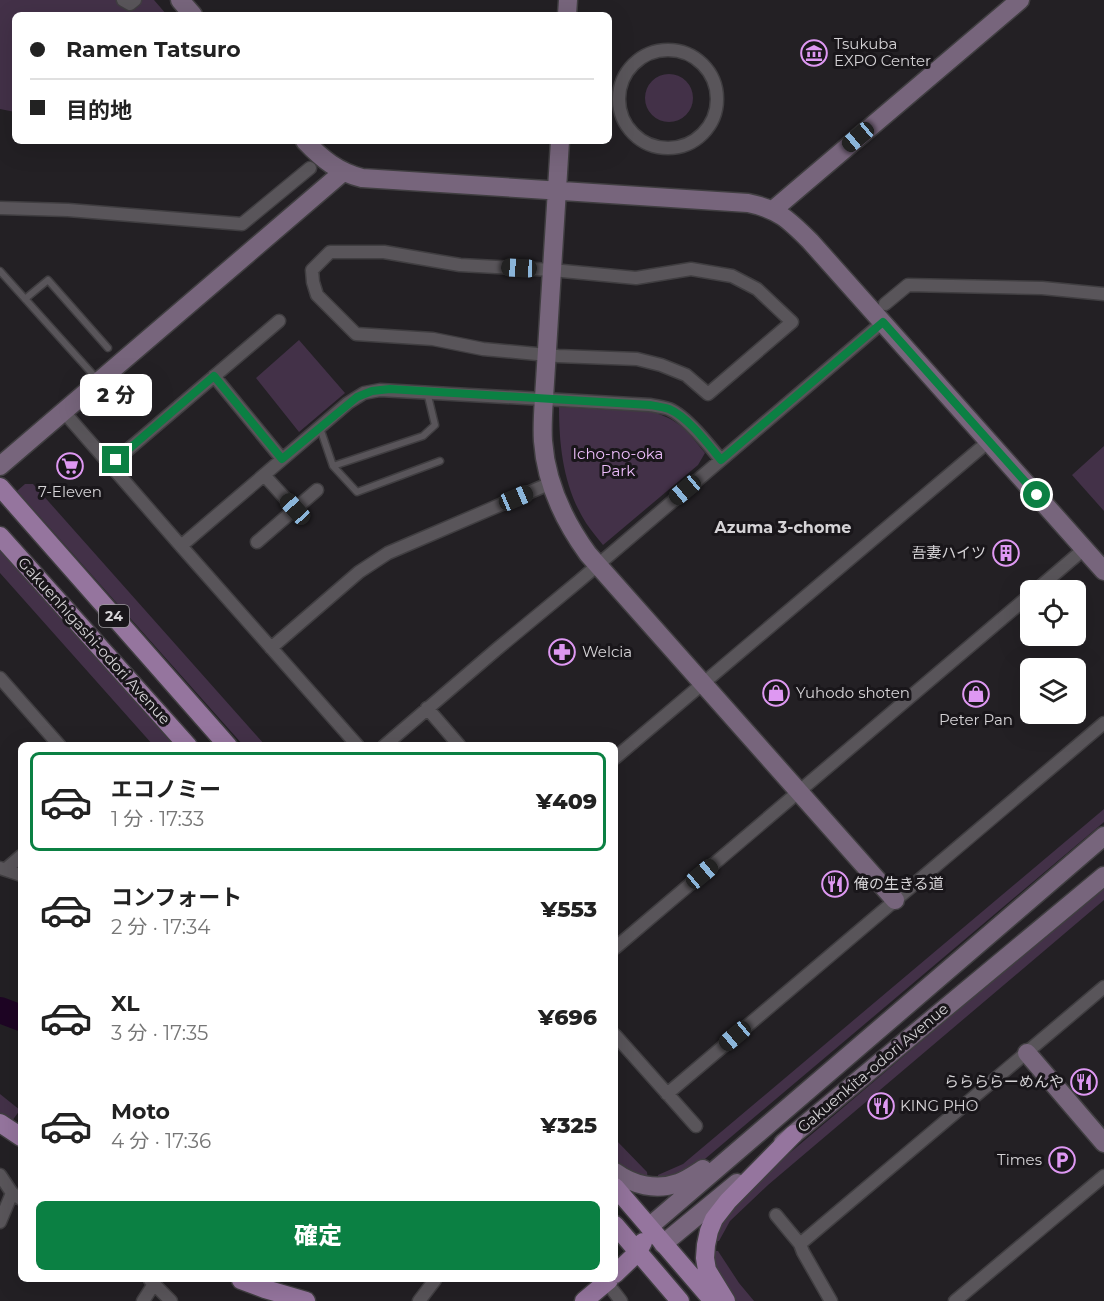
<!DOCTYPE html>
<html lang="ja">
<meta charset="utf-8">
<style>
:root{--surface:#fff;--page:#f2f2f2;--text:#222;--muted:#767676;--line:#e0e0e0;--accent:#0b8043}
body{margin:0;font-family:Montserrat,"Noto Sans JP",sans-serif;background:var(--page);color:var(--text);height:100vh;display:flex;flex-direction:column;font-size:22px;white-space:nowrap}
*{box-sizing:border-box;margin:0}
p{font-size:20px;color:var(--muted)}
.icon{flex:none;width:33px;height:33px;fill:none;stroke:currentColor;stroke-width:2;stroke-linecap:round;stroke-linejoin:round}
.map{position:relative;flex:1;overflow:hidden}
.panel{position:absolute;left:18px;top:742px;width:600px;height:540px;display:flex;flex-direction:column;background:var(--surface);border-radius:9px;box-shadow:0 6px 24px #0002}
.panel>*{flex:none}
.top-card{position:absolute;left:12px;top:12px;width:600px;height:132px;border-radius:9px;box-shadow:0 6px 24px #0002;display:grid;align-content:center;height:132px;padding:0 18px;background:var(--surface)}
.buttons{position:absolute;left:1020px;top:580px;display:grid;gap:12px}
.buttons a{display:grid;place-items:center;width:66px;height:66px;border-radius:9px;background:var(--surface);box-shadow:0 6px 24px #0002;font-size:30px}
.end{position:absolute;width:27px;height:27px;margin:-14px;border:8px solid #0b8043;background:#fff;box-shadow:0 0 0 3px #fff}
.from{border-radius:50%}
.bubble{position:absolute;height:42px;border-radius:9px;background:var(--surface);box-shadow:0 6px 24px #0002;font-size:20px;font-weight:800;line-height:42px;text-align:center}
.car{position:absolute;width:18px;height:36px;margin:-18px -9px;border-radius:8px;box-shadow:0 0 4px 2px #0007;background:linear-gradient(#222 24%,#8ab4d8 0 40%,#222 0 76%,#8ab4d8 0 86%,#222 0)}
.top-card b{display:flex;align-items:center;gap:21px;height:57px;font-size:22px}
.top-card b+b{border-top:2px solid var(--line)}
.top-card i{width:15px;height:15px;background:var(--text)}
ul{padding:10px 0 0;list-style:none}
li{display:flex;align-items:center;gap:18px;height:99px;margin:0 12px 9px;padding:0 6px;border:3px solid transparent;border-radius:9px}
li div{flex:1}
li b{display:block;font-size:22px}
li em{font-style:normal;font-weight:800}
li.on{border-color:var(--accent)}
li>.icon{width:54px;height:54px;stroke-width:1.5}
.primary-button{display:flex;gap:12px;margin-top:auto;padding:12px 18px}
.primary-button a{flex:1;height:69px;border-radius:9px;background:var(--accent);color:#fff;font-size:24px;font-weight:800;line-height:69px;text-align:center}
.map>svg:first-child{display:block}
.green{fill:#433148}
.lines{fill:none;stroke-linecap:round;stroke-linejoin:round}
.river{stroke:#1e0524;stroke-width:26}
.lane-casing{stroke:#403e41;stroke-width:9}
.street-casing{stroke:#403e41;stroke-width:15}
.secondary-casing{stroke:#403e41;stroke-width:21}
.primary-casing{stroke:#403e41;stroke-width:21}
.lane{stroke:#59555a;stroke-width:6}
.street{stroke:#59555a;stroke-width:12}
.secondary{stroke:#77657c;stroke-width:18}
.primary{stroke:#95759e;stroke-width:18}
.route{stroke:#0b8043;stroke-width:8}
.labels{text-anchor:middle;stroke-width:6;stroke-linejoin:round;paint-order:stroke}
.shield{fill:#19161a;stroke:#9d9a9e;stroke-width:1.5}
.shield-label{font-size:14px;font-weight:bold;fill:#d5d3d6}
.poi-label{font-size:15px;fill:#d5d3d6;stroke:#19161a;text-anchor:start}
.park-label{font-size:15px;fill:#edbdfb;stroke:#19161a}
.street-label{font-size:15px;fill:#d5d3d6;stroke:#19161a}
.neighbourhood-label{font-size:16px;font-weight:bold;fill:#d5d3d6;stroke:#19161a}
</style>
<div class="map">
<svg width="1104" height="1301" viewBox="0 0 1104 1301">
<rect width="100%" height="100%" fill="#232024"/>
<path class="green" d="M0,0h154l13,15h-152v97l-15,-3z
M645 98a24 24 0 1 1 48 0a24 24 0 1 1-48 0Z
M299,340l46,53 -46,39 -43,-54z
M559,407l94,5c28,9 34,19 52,41l-7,12 -95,80c-6,-7 -12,-15 -17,-22 -22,-35 -27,-75 -27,-116z
M1104,446v65l-32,-36z
M25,484h8l232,261h-22l-226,-254z
M0,548l175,197h-22l-153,-172z
M1104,809v13l-405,342 -9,6 -32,11v-6l25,-11z
M1104,886v14l-336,285 -38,36 -11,20h-7l10,-23 36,-38z
M0,1094l20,16 -8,11 -12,-8z
M615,1139l32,33 1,8 -27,-12 -6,-5z
M712,1251h6l21,32 15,18h-20l-20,-31z"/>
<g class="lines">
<path class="river" d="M0,1010l21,8"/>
<g class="lane-casing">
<path id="lane" d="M0,271l98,109
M25,299l23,-19 60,68
M320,428l13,38 90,-30 12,-11 -8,-33
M333,466l24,26 83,-31"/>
</g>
<g class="street-casing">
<path id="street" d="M123,0l7,4 5,-4
M619 99a49 49 0 1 1 98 0a49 49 0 1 1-98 0Z
M0,208l68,2 174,14 68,-56
M330,252h54l76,13 92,5 84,8 55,-9 41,7 25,13 35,33 -84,72 -22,-19 -25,-10 -24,-6 -79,-3 -75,-7 -50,-10 -77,-5 -39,-39 -4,-13 -1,-12z
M885,304l23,-19 134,3 62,6
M214,376l68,83
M64,412l117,134 177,200
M110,465l169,-144
M264,475l31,34
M257,542l60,-52
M181,546l167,-143 16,-10 16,-3 270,15c6,1 13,2 19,4 17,7 40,36 52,51
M1035,591l49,-42
M271,648l88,-76 29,-19 163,-70
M0,678l60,68
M427,708l32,37
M384,746l113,-97 82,-68 304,-259
M615,758l374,-317
M0,868l21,7
M6,869l15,-13
M615,948l415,-353
M615,1035l81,91
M667,1094l437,-371
M0,1175l12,18 9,6
M776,1215l24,29 3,8 28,49
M0,1222l12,-29
M800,1244l304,-257
M150,1280l21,21
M605,1280l16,21
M143,1301l11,-17
M419,1301l16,-21
M955,1301l149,-125"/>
</g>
<g class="secondary-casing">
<path id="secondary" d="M180,0l13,15
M567,15l1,-15
M305,141c17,18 33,31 57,37l386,25c30,6 41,17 62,38l294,330
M560,141l-16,257c-1,15 -2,29 -1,43 3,42 21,80 45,113l307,346
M773,210l247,-210
M0,466l343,-294
M1027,1053l77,90
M783,1143l321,-267
M615,1172c18,13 41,19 63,11 9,-3 17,-9 25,-14
M649,1227l455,-391
M663,1244l74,-61"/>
</g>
<g class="primary-casing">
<path id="primary" d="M0,487l228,259
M0,536l188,210
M0,1123l21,14
M615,1187l98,114
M615,1225l65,76
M615,1274l23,-22 5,-10
M241,1280l24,9 41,12
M584,1301l25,-21
M726,1301l-19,-31 -2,-12 1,-13 3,-14 5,-12 14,-18 66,-67"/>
</g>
<use href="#lane" class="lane"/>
<use href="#street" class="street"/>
<use href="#secondary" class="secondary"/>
<use href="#primary" class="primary"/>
</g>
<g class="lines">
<path class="route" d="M116,460l98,-84 68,83 75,-62 15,-6 18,-2 260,16c6,1 13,2 19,4 19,8 39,35 52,51l162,-138 154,173"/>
</g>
<defs>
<g id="museum-ring" transform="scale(1.35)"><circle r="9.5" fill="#19161a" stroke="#de98f2" stroke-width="1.5"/><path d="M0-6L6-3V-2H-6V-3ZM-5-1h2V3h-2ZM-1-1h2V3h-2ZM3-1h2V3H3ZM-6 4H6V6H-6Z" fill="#de98f2"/></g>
<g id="supermarket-ring" transform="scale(1.35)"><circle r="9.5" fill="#19161a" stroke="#de98f2" stroke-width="1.5"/><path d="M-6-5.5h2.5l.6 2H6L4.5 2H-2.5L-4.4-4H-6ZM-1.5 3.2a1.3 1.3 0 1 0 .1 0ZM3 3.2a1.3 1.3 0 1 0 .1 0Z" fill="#de98f2"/></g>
<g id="building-ring" transform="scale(1.35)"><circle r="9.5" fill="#19161a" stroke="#de98f2" stroke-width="1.5"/><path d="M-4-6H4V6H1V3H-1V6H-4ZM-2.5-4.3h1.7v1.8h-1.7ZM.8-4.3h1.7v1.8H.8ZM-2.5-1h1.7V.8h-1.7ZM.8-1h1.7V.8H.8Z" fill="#de98f2"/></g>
<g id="pharmacy-ring" transform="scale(1.35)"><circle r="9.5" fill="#19161a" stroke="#de98f2" stroke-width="1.5"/><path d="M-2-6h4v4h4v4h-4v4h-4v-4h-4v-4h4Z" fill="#de98f2"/></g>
<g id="shop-ring" transform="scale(1.35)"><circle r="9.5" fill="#19161a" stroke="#de98f2" stroke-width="1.5"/><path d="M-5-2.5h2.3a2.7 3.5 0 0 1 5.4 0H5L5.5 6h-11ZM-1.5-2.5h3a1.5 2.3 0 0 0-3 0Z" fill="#de98f2"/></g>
<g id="restaurant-ring" transform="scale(1.35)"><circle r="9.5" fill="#19161a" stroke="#de98f2" stroke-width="1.5"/><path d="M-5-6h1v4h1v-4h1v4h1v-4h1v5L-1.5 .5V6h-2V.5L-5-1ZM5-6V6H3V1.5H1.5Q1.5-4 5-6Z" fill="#de98f2"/></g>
<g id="parking-ring" transform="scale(1.35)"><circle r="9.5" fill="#19161a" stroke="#de98f2" stroke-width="1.5"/><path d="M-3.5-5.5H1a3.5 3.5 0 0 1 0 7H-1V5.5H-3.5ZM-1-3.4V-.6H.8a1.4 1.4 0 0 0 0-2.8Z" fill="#de98f2"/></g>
</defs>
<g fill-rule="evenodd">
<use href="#museum-ring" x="814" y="53"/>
<use href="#supermarket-ring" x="70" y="466"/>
<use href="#building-ring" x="1006" y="553"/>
<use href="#pharmacy-ring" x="562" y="652"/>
<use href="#shop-ring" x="776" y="693"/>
<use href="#shop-ring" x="976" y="694"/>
<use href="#restaurant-ring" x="835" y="884"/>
<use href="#restaurant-ring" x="1084" y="1082"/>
<use href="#restaurant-ring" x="881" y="1106"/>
<use href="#parking-ring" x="1062" y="1160"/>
</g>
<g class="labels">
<rect class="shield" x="99" y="605" width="30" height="22" rx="4.5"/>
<g class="shield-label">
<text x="114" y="621">24</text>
</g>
<g class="poi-label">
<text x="834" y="49">Tsukuba<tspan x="834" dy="17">EXPO Center</tspan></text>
<text x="70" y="497" text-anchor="middle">7-Eleven</text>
<text x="986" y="558" text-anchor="end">吾妻ハイツ</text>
<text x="582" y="657">Welcia</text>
<text x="796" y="698">Yuhodo shoten</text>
<text x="976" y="725" text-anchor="middle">Peter Pan</text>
<text x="854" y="889">俺の生きる道</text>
<text x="1064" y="1087" text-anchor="end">ららららーめんや</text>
<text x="900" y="1111">KING PHO</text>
<text x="1042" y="1165" text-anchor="end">Times</text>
</g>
<g class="park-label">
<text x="618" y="459">Icho-no-oka<tspan x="618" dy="17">Park</tspan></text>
</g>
<g class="street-label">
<text transform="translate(94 641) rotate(48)" y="5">Gakuenhigashi-odori Avenue</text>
<text transform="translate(873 1068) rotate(-40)" y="5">Gakuenkita-odori Avenue</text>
</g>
<g class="neighbourhood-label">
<text x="783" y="533">Azuma 3-chome</text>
</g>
</g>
</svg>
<div class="buttons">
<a><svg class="icon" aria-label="locate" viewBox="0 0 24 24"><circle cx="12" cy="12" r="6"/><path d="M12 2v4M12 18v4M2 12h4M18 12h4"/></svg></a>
<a><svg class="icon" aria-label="layers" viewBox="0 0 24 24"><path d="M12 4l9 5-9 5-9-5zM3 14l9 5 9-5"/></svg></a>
</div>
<i class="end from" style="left:1037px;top:495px"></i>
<i class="end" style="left:116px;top:460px"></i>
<div class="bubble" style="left:80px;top:374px;width:72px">2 分</div>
<i class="car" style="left:858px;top:137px;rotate:230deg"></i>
<i class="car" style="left:519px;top:268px;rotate:273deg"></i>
<i class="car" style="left:685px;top:490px;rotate:230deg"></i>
<i class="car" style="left:516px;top:498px;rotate:67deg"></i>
<i class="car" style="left:295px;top:509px;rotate:318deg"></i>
<i class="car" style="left:702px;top:874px;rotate:50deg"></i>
<i class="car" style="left:735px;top:1036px;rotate:230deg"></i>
<div class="top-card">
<b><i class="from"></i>Ramen Tatsuro</b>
<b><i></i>目的地</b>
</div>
<section class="panel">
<ul>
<li class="on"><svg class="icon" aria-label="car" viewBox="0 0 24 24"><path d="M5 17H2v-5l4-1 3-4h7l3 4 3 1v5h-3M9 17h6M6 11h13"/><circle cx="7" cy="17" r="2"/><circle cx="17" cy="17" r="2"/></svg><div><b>エコノミー</b><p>1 分 · 17:33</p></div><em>¥409</em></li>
<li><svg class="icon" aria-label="car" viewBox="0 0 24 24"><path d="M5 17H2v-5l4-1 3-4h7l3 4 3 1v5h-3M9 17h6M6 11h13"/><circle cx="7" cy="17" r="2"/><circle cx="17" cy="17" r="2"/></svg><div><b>コンフォート</b><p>2 分 · 17:34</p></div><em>¥553</em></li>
<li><svg class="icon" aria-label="car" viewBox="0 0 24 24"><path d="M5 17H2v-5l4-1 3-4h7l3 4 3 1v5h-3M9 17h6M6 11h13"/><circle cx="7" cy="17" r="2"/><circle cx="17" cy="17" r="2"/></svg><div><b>XL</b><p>3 分 · 17:35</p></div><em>¥696</em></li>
<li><svg class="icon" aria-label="car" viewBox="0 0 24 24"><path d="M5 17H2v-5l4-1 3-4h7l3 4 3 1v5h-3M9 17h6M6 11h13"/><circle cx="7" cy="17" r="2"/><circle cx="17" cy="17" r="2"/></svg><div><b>Moto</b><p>4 分 · 17:36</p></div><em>¥325</em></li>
</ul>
<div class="primary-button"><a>確定</a></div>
</section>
</div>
